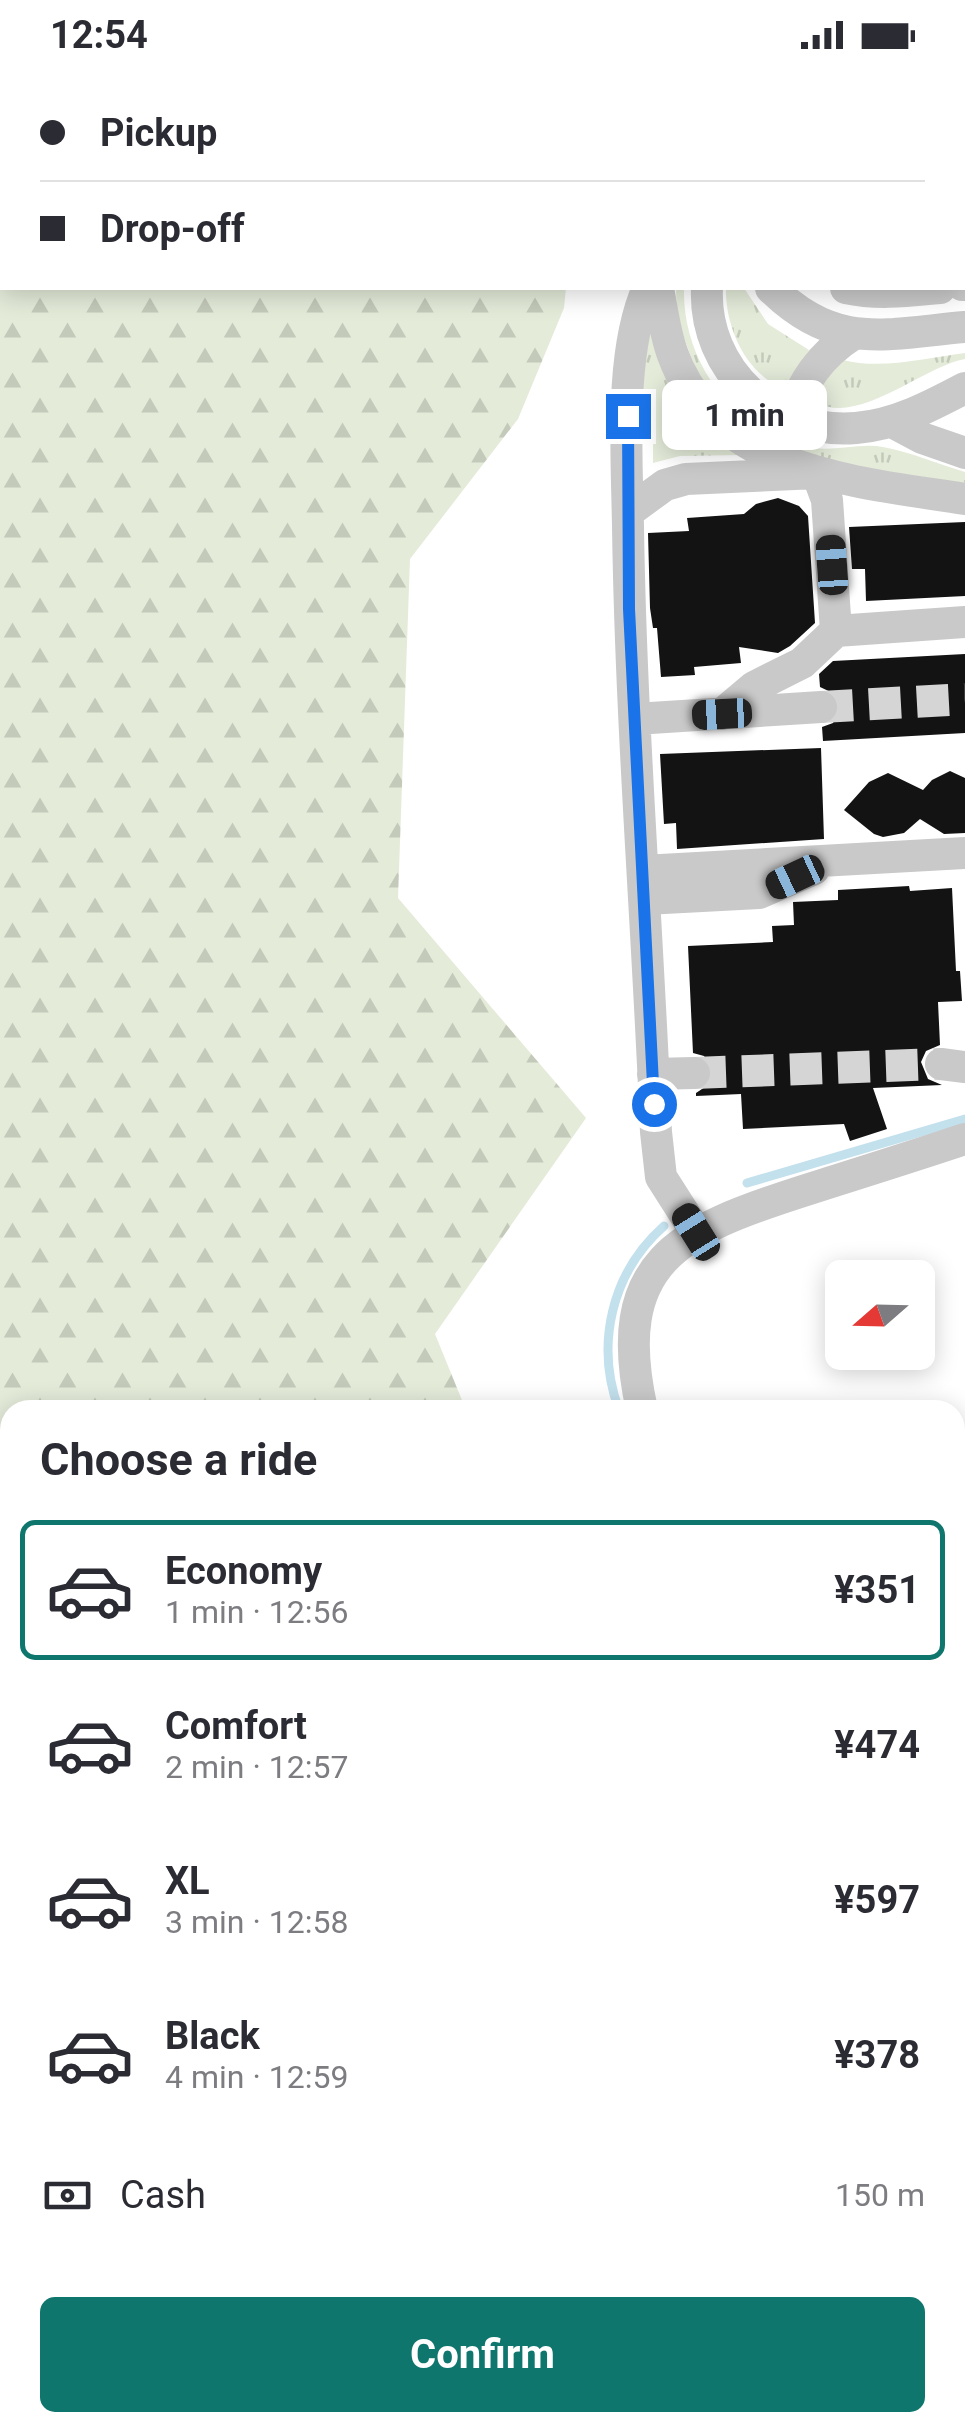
<!DOCTYPE html>
<meta charset="utf-8">
<style>
:root{--surface:#fff;--page:#f2f2f3;--text:#2b2b33;--muted:#7c7c81;--line:#e1e1e2;--accent:#0f766e}
body{margin:0;font-family:Roboto,sans-serif;background:var(--page);color:var(--text);height:100vh;display:flex;flex-direction:column;font-size:38px;white-space:nowrap}
*{box-sizing:border-box;margin:0}
p{font-size:32px;color:var(--muted)}
.icon{flex:none;width:55px;height:55px;fill:none;stroke:currentColor;stroke-width:2;stroke-linecap:round;stroke-linejoin:round}
.map{position:relative;flex:1;overflow:hidden}
.drawer{position:absolute;left:0px;top:1330px;width:965px;height:1032px;display:flex;flex-direction:column;background:var(--surface);border-radius:30px 30px 0 0;box-shadow:0 5px 25px #0003}
.drawer>*{flex:none}
.hud{position:absolute;left:0px;top:0px;width:965px;height:220px;box-shadow:0 5px 25px #0003;display:grid;align-content:center;height:220px;padding:0 40px;background:var(--surface)}
.needle{width:65px;rotate:250deg}
.buttons{position:absolute;left:825px;top:1190px;display:grid;gap:20px}
.buttons a{display:grid;place-items:center;width:110px;height:110px;border-radius:15px;background:var(--surface);box-shadow:0 5px 25px #0003;font-size:50px}
.end{position:absolute;width:45px;height:45px;margin:-22px;border:12px solid #1a73e8;background:#fff;box-shadow:0 0 0 5px #fff}
.from{border-radius:50%}
.bubble{position:absolute;height:70px;border-radius:15px;background:var(--surface);box-shadow:0 5px 25px #0003;font-size:32px;font-weight:700;line-height:70px;text-align:center}
.car{position:absolute;width:30px;height:60px;margin:-30px -15px;border-radius:12px;box-shadow:0 0 8px 2px #0007;background:linear-gradient(#222 24%,#8ab4d8 0 40%,#222 0 76%,#8ab4d8 0 86%,#222 0)}
.hud b{display:flex;align-items:center;gap:35px;height:95px;font-size:38px}
.hud b+b{border-top:2px solid var(--line)}
.hud i{width:25px;height:25px;background:var(--text)}
ul{padding:0;list-style:none}
li{display:flex;align-items:center;gap:30px;height:140px;margin:0 20px 15px;padding:0 20px;border:5px solid transparent;border-radius:15px}
li div{flex:1}
li b{display:block;font-size:38px}
li em{font-style:normal;font-weight:700}
li.current{border-color:var(--accent)}
li>.icon{width:90px;height:90px;stroke-width:1.5}
h2{padding:0 40px;font-size:45px;line-height:120px}
.pay{display:flex;align-items:center;gap:25px;height:110px;padding:0 40px;font-size:38px}
.pay p{margin-inline-start:auto}
.button{display:flex;gap:20px;margin-top:auto;padding:20px 40px}
.button a{flex:1;height:115px;border-radius:15px;background:var(--accent);color:#fff;font-size:40px;font-weight:700;line-height:115px;text-align:center}
.status{display:flex;justify-content:space-between;align-items:center;height:70px;padding:0 50px;background:var(--surface);direction:ltr}
.status svg{height:28px;fill:currentColor}
.map>svg:first-child{display:block}
.grass{fill:url(#grass-tufts)}
.forest{fill:url(#forest-firs)}
.lines{fill:none;stroke-linecap:round;stroke-linejoin:round}
.stream{stroke:#c3e0ed;stroke-width:9}
.building{fill:#131313}
.minor-tunnel{stroke:#d5d5d5;stroke-width:32;stroke-dasharray:32 16;stroke-linecap:butt}
.minor{stroke:#c9c9c9;stroke-width:32}
.route{stroke:#1a73e8;stroke-width:12}
</style>
<div class="status"><b>12:54</b><svg viewBox="0 0 49 12"><path d="M0 12V9h3v3zM5 12V6h3v6zM10 12V3h3v9zM15 12V0h3v12zM26 1h20v11H26zM47 4h2v5h-2z"/></svg></div>
<div class="map">
<svg width="965" height="2361" viewBox="0 0 965 2361">
<defs>
<pattern id="grass-tufts" width="24" height="20" patternUnits="userSpaceOnUse" patternTransform="scale(2.5)"><rect width="24" height="20" fill="#e4ebd9"/><path d="M3 7l-1-3M5 7V3M7 7l1-3M15 17l-1-3M17 17v-4M19 17l1-3" fill="none" stroke="#c4caba"/></pattern>
<pattern id="forest-firs" width="22" height="20" patternUnits="userSpaceOnUse" patternTransform="scale(2.5)"><rect width="22" height="20" fill="#e4ebd9"/><path d="M5 1l3.5 6h-7zM16 11l3.5 6h-7z" fill="#c4caba"/></pattern>
</defs>
<rect width="100%" height="100%" fill="#fff"/>
<path class="grass" d="M676,218h8c-2,76 52,148 130,160 22,3 47,-5 69,-1 28,5 55,17 82,25v14c-98,-19 -236,-23 -275,-132 -9,-23 -14,-41 -14,-66z
M726,218h18l24,36 41,26 -15,29 -16,7c-35,-17 -53,-62 -52,-98z
M649,241l96,144 -65,1 -27,7v-22l-15,-1z
M965,283v6c-41,7 -108,68 -149,43l-2,-10 29,-32c38,10 83,-2 122,-7z"/>
<path class="forest" d="M0,0h514v2h-512v216h564l-2,20 -46,111 -108,140 -12,339 188,220 -151,216 31,76h-456v1012h945v-220l2,14 8,6v209h-965z"/>
<g class="lines">
<path class="stream" d="M747,1113l218,-64
M619,1340c-24,-65 -8,-137 45,-184
M955,1958l10,16"/>
</g>
<path class="building" d="M778,428l21,8 9,10 7,107 -25,23 -12,7 -39,-6 2,16 -47,4 1,8 -34,2 -4,-49h-4l-3,-20 -2,-75 41,-2 -2,-13 57,-4 12,-10z
M965,452v74l-99,5 -1,-32h-13l-3,-42z
M965,584v79l-142,8 -1,-14 11,-4 8,-16 -4,-12 -17,-8 -1,-13 14,-13z
M821,678l3,91 -147,10 -1,-26 -12,1 -4,-70z
M950,701l15,7v55l-21,1 -24,-15 -16,14 -21,4 -9,-3 -30,-24 25,-28 19,-9 35,17 9,-10z
M909,816l1,5 42,-3 4,83h4l2,30 -24,1 2,43 -14,6 -5,11 7,17 14,6 -69,3 14,41 -37,12 -6,-17 -101,5 -2,-35 -45,2v-3l15,-10 3,-11 -10,-16 -11,-3 -5,-107 85,-4 -1,-16 22,-1 -1,-23 45,-2v-10z"/>
<g class="lines">
<path class="minor-tunnel" d="M821,637l144,-8
M694,1003l247,-9"/>
<path class="minor" d="M754,2l1,-2
M785,2l1,-2
M819,2l1,-2
M866,2v-2
M962,130l3,-1
M962,215h3
M648,218c-29,64 -21,168 -20,239 3,202 20,404 28,605l5,45 35,55
M658,218c4,21 7,46 15,67 43,118 186,127 292,144
M707,218c-4,82 67,147 149,140 39,-3 75,-22 109,-40
M771,218c64,63 113,46 194,39
M846,218c32,7 62,3 94,0
M789,347c15,-36 30,-61 63,-82
M892,352l30,16 43,15
M628,442l37,-27 21,-6 131,-6 10,27 9,131
M722,644l32,-27 48,-24 34,-32 129,-9
M635,649l186,-12
M643,801l322,-18
M645,829l114,-6 55,-24
M941,994l24,3
M653,1004l41,-1
M642,1340c-33,-148 36,-179 161,-219 54,-17 108,-34 162,-52
M955,1659l10,1
M955,1931l10,15"/>
</g>
<g class="lines">
<path class="route" d="M628,346l1,193 25,495"/>
</g>
</svg>
<div class="buttons">
<a><svg class="needle" viewBox="-14 -14 28 28"><path d="M0-13l5 13h-10z" fill="#e53935"/><path d="M0 13l5-13h-10z" fill="#7c7c81"/></svg></a>
</div>
<i class="end from" style="left:654px;top:1034px"></i>
<i class="end" style="left:628px;top:346px"></i>
<div class="bubble" style="left:662px;top:310px;width:165px">1 min</div>
<i class="car" style="left:832px;top:495px;rotate:356deg"></i>
<i class="car" style="left:722px;top:644px;rotate:267deg"></i>
<i class="car" style="left:795px;top:807px;rotate:245deg"></i>
<i class="car" style="left:696px;top:1162px;rotate:328deg"></i>
<div class="hud">
<b><i class="from"></i>Pickup</b>
<b><i></i>Drop-off</b>
</div>
<section class="drawer">
<h2>Choose a ride</h2>
<ul>
<li class="current"><svg class="icon" aria-label="car" viewBox="0 0 24 24"><path d="M5 17H2v-5l4-1 3-4h7l3 4 3 1v5h-3M9 17h6M6 11h13"/><circle cx="7" cy="17" r="2"/><circle cx="17" cy="17" r="2"/></svg><div><b>Economy</b><p>1 min · 12:56</p></div><em>¥351</em></li>
<li><svg class="icon" aria-label="car" viewBox="0 0 24 24"><path d="M5 17H2v-5l4-1 3-4h7l3 4 3 1v5h-3M9 17h6M6 11h13"/><circle cx="7" cy="17" r="2"/><circle cx="17" cy="17" r="2"/></svg><div><b>Comfort</b><p>2 min · 12:57</p></div><em>¥474</em></li>
<li><svg class="icon" aria-label="car" viewBox="0 0 24 24"><path d="M5 17H2v-5l4-1 3-4h7l3 4 3 1v5h-3M9 17h6M6 11h13"/><circle cx="7" cy="17" r="2"/><circle cx="17" cy="17" r="2"/></svg><div><b>XL</b><p>3 min · 12:58</p></div><em>¥597</em></li>
<li><svg class="icon" aria-label="car" viewBox="0 0 24 24"><path d="M5 17H2v-5l4-1 3-4h7l3 4 3 1v5h-3M9 17h6M6 11h13"/><circle cx="7" cy="17" r="2"/><circle cx="17" cy="17" r="2"/></svg><div><b>Black</b><p>4 min · 12:59</p></div><em>¥378</em></li>
</ul>
<div class="pay"><svg class="icon" aria-label="cash" viewBox="0 0 24 24"><path d="M3 7h18v10H3z"/><circle cx="12" cy="12" r="2"/></svg>Cash<p>150 m</p></div>
<div class="button"><a>Confirm</a></div>
</section>
</div>
